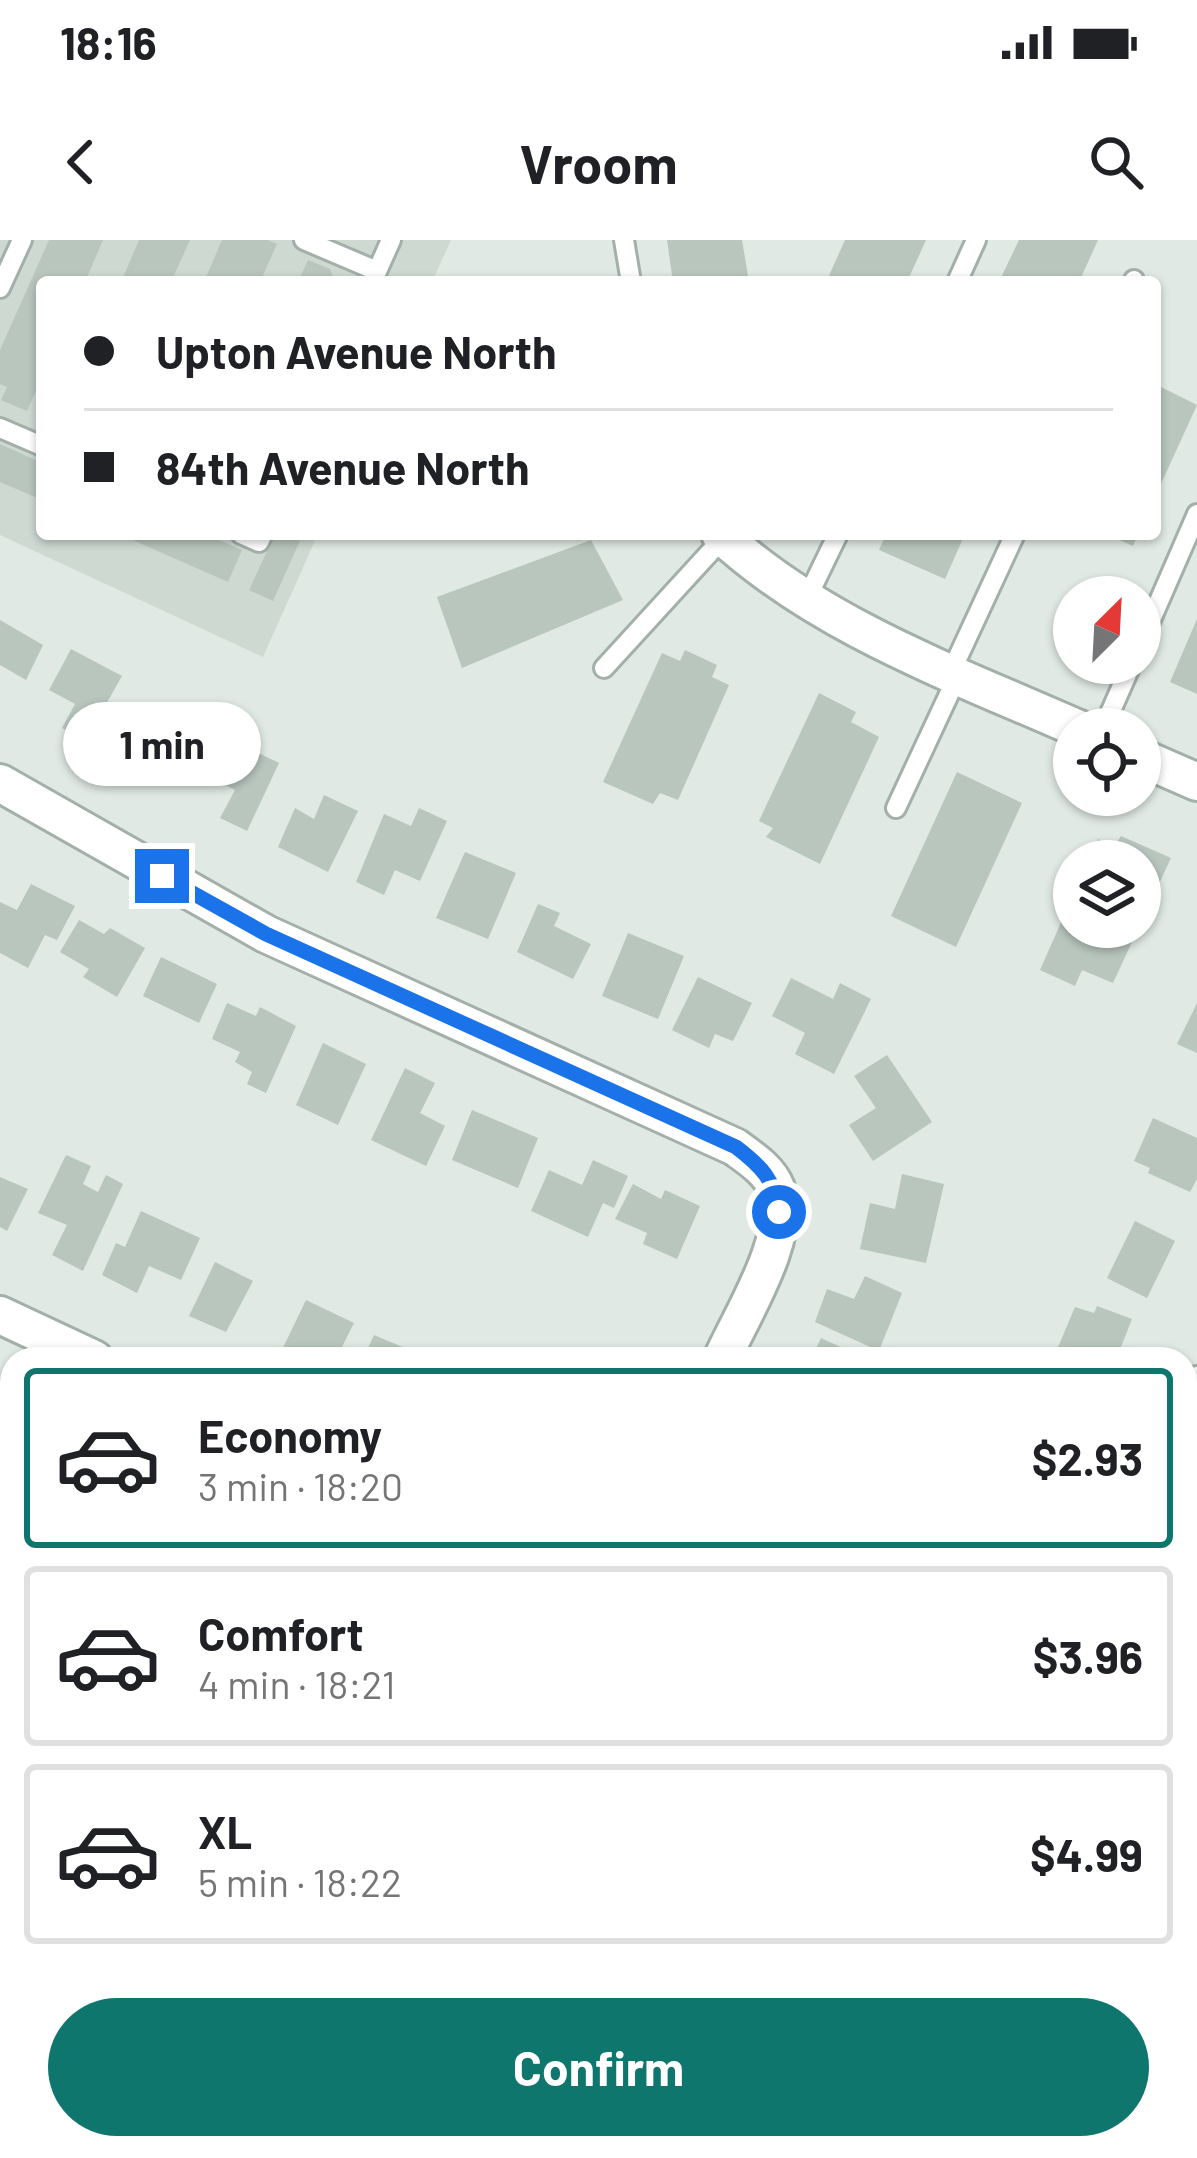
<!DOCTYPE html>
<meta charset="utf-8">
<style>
:root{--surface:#fff;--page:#f2f2f2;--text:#202124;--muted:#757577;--line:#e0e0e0;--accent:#0f766e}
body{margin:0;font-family:Barlow,sans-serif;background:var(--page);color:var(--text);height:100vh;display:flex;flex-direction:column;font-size:45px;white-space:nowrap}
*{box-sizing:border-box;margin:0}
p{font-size:39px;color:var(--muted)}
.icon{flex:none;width:66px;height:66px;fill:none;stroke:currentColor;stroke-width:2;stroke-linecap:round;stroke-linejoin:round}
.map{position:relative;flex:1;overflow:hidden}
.sheet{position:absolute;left:0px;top:1107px;width:1197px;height:813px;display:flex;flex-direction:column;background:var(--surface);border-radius:36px 36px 0 0;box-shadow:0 3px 9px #0004}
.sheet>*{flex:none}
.banner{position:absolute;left:36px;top:36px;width:1125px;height:264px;border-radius:12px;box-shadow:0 3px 9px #0004;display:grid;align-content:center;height:264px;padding:0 48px;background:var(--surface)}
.needle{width:78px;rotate:24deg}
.fabs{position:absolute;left:1053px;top:336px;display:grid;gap:24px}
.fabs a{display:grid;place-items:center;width:108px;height:108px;border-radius:50%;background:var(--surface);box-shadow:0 3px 9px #0004;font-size:60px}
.end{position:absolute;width:54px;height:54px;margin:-27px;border:15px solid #1a73e8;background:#fff;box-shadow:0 0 0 6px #fff}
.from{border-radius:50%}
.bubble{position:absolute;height:84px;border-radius:42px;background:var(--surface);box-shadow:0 3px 9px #0004;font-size:39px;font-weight:700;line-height:84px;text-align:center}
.banner b{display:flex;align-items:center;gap:42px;height:114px;font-size:45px}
.banner b+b{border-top:3px solid var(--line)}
.banner i{width:30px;height:30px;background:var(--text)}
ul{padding:21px 0 0;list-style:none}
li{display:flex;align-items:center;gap:36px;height:180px;margin:0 24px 18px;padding:0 24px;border:6px solid var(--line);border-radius:12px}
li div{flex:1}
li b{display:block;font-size:45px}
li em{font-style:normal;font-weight:700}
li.on{border-color:var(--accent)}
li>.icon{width:108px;height:108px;stroke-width:1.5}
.primary-button{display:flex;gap:24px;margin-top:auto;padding:24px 48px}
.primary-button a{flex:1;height:138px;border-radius:72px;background:var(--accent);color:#fff;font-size:48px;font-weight:700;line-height:138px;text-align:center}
.status{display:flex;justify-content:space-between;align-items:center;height:84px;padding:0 60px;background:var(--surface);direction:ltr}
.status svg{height:33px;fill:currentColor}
header{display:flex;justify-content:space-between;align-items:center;height:156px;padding:0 48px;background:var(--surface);font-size:54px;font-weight:700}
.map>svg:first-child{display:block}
.built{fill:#ced9d2}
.building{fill:#b8c6be}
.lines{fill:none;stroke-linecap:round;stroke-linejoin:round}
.service-casing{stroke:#a3b0a9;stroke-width:24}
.minor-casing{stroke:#a3b0a9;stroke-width:42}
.service{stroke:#fff;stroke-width:18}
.minor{stroke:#fff;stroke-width:36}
.route{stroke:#1a73e8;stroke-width:15}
</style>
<div class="status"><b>18:16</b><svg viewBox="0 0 49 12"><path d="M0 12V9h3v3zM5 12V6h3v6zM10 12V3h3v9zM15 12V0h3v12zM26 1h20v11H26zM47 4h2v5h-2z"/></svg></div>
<header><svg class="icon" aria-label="back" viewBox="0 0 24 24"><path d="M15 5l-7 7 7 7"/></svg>Vroom<svg class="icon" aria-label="search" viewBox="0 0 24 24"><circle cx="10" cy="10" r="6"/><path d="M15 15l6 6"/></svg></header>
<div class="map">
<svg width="1197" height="1918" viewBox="0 0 1197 1918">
<rect width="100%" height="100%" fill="#e0e9e3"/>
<path class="built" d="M0,0h451l-19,42h-390v252h276l-55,123 -263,-122z"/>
<path class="building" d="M49,0h54l-18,42h-43v95l-15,34 -26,-11 6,-13 -7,-3v-34z
M139,0h51l-19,42h-50z
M222,0h46l9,4 -17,38h-56z
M667,0h75l7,42h-76z
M845,0h81l-19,42h-76l-4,-2z
M1019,0h79l-19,42h-80z
M308,20l22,9 5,13h-37z
M1155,144l42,21 -42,92z
M0,204l42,19v37l-42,-18z
M119,294h86l37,16 -14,32z
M275,294h28l-30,67 -24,-11z
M886,294h79l-20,45 -66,-29z
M1106,294h32l-5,12z
M591,300l32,60 -161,68 -25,-71z
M1197,379v75l-27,-12z
M0,380l43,25 -17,35 -26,-15z
M71,409l51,27 -21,37 7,4 -15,27 -31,-16 13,-24 -26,-14z
M685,410l32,15 -5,12 17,8 -51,115 -18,-7 -7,11 -50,-22 59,-129 18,8z
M819,453l37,19 -5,10 28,15 -59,127 -54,-27 7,-9 -14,-7z
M136,466l66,33 -17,35 -33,-14 -5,12 -37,-18z
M226,497l53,26 -32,68 -27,-13 15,-28 -28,-14z
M957,532l65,31 -66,144 -65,-31z
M324,555l34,16 -30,61 -50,-25 17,-39 19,11z
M419,568l28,13 -27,60 -25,-11 -11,25 -28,-13 28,-68 27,12z
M1121,596l50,22 -31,66v-63h-52l10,-22 16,7z
M465,612l51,21 -28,66 -52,-21z
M31,644l44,22 -18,34 -12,-5 -17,33 -28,-15v-51l17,8z
M1074,653v34h65l-26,56 -31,-13 -7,16 -35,-16z
M538,664l22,9 -6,13 37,18 -18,35 -56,-27z
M79,680l25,14 6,-6 35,20 -28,49 -34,-20 6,-8 -29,-17z
M628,693l56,23 -26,63 -56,-23z
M161,717l56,27 -18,39 -56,-27z
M698,737l54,26 -19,38 -18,-7 -6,14 -37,-18z
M791,738l42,21 7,-16 31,16 -37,75 -39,-20 10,-21 -33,-17z
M227,763l29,13 4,-9 36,19 -30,67 -19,-9 5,-12 -17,-10 5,-10 -28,-13z
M1197,763v50l-20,-9z
M323,803l43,21 -28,61 -42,-20z
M887,815l45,67 -59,39 -24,-36 27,-17 -22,-32z
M405,828l30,15 -15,30 25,13 -19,40 -55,-26z
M472,870l66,28 -20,50 -66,-28z
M1153,878l44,20v41l-7,13 -42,-19 2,-5 -16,-7z
M66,915l25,11 -8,18 15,8 8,-17 17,9 -40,87 -31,-16 15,-30 -29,-12z
M593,920l35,16 -14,32 -11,-5 -15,34 -57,-26 18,-41 33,15z
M902,934l42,10 -18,79 -66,-14 10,-46 25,6z
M0,937l28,12 -21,42 -7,-4z
M633,944l28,15 4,-9 35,16 -23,53 -34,-15 4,-11 -32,-14z
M141,971l59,27 -19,42 -32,-14 -12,27 -35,-18 14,-32 9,4z
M1135,981l40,20 -28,57 -40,-20z
M215,1022l38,19 -27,51 -37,-16z
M865,1036l37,17 -23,58 -64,-29 12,-33 27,10z
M306,1060l48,23 -18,36 -58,-1z
M1097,1066l35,13 -13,33 -11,-5 -5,12h-50l22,-52 19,6z
M374,1095l38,16 -4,8h-45z
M821,1098l35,16 -2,5h-43z
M12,1211v30l-12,-5z
M1197,1296v71l-12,-5v-39z
M12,1468v43l-5,1 -6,-42z
M1185,1727l12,6v32l-12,25z
M405,1908h80l-5,10h-71l-7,-4z"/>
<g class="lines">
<g class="service-casing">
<path id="service" d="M304,0l73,31
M624,0l7,42
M374,38l17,-38
M957,42l19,-42
M1133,42l1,-2
M0,48l22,-48
M0,188l42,18
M241,294l18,8 4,-8
M806,360l32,-66
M1140,405l57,-131
M604,428l120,-131
M951,432l64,-138
M1103,489l29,-66
M896,568l62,-133"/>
</g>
<g class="minor-casing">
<path id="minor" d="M720,294c101,93 235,140 359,195
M1140,517l57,25
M0,543l266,151 469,213c15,11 34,23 41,41 18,46 -35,128 -54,171
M0,1075l94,44
M1185,1168l12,-23
M0,1641l12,-8
M1185,1646l12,6
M598,1908l8,10"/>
</g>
<use href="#service" class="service"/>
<use href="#minor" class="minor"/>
</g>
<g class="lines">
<path class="route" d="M162,636l104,58 470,213c25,19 39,33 43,65"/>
</g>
</svg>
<div class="fabs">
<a><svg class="needle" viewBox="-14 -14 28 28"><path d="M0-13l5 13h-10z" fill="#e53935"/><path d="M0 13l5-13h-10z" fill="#757577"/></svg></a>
<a><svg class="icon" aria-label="locate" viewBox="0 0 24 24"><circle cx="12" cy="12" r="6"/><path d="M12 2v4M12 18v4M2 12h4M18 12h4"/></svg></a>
<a><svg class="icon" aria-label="layers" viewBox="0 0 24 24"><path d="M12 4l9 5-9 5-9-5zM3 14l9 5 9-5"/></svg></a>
</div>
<i class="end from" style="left:779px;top:972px"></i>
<i class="end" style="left:162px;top:636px"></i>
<div class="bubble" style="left:63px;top:462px;width:198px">1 min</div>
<div class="banner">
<b><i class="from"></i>Upton Avenue North</b>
<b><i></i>84th Avenue North</b>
</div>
<section class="sheet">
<ul>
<li class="on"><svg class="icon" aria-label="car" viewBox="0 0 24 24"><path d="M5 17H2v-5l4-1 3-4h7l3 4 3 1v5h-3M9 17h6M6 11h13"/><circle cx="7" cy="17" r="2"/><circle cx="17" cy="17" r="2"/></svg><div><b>Economy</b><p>3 min · 18:20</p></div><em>$2.93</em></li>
<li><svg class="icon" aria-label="car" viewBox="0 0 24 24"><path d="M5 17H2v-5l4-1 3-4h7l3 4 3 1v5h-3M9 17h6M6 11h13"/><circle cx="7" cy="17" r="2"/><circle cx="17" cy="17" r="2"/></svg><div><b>Comfort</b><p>4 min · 18:21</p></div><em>$3.96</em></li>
<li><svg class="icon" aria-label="car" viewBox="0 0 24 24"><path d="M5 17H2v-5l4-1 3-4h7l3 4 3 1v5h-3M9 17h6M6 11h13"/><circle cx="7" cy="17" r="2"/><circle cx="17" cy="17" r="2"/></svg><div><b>XL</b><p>5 min · 18:22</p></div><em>$4.99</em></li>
</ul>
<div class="primary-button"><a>Confirm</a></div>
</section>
</div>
